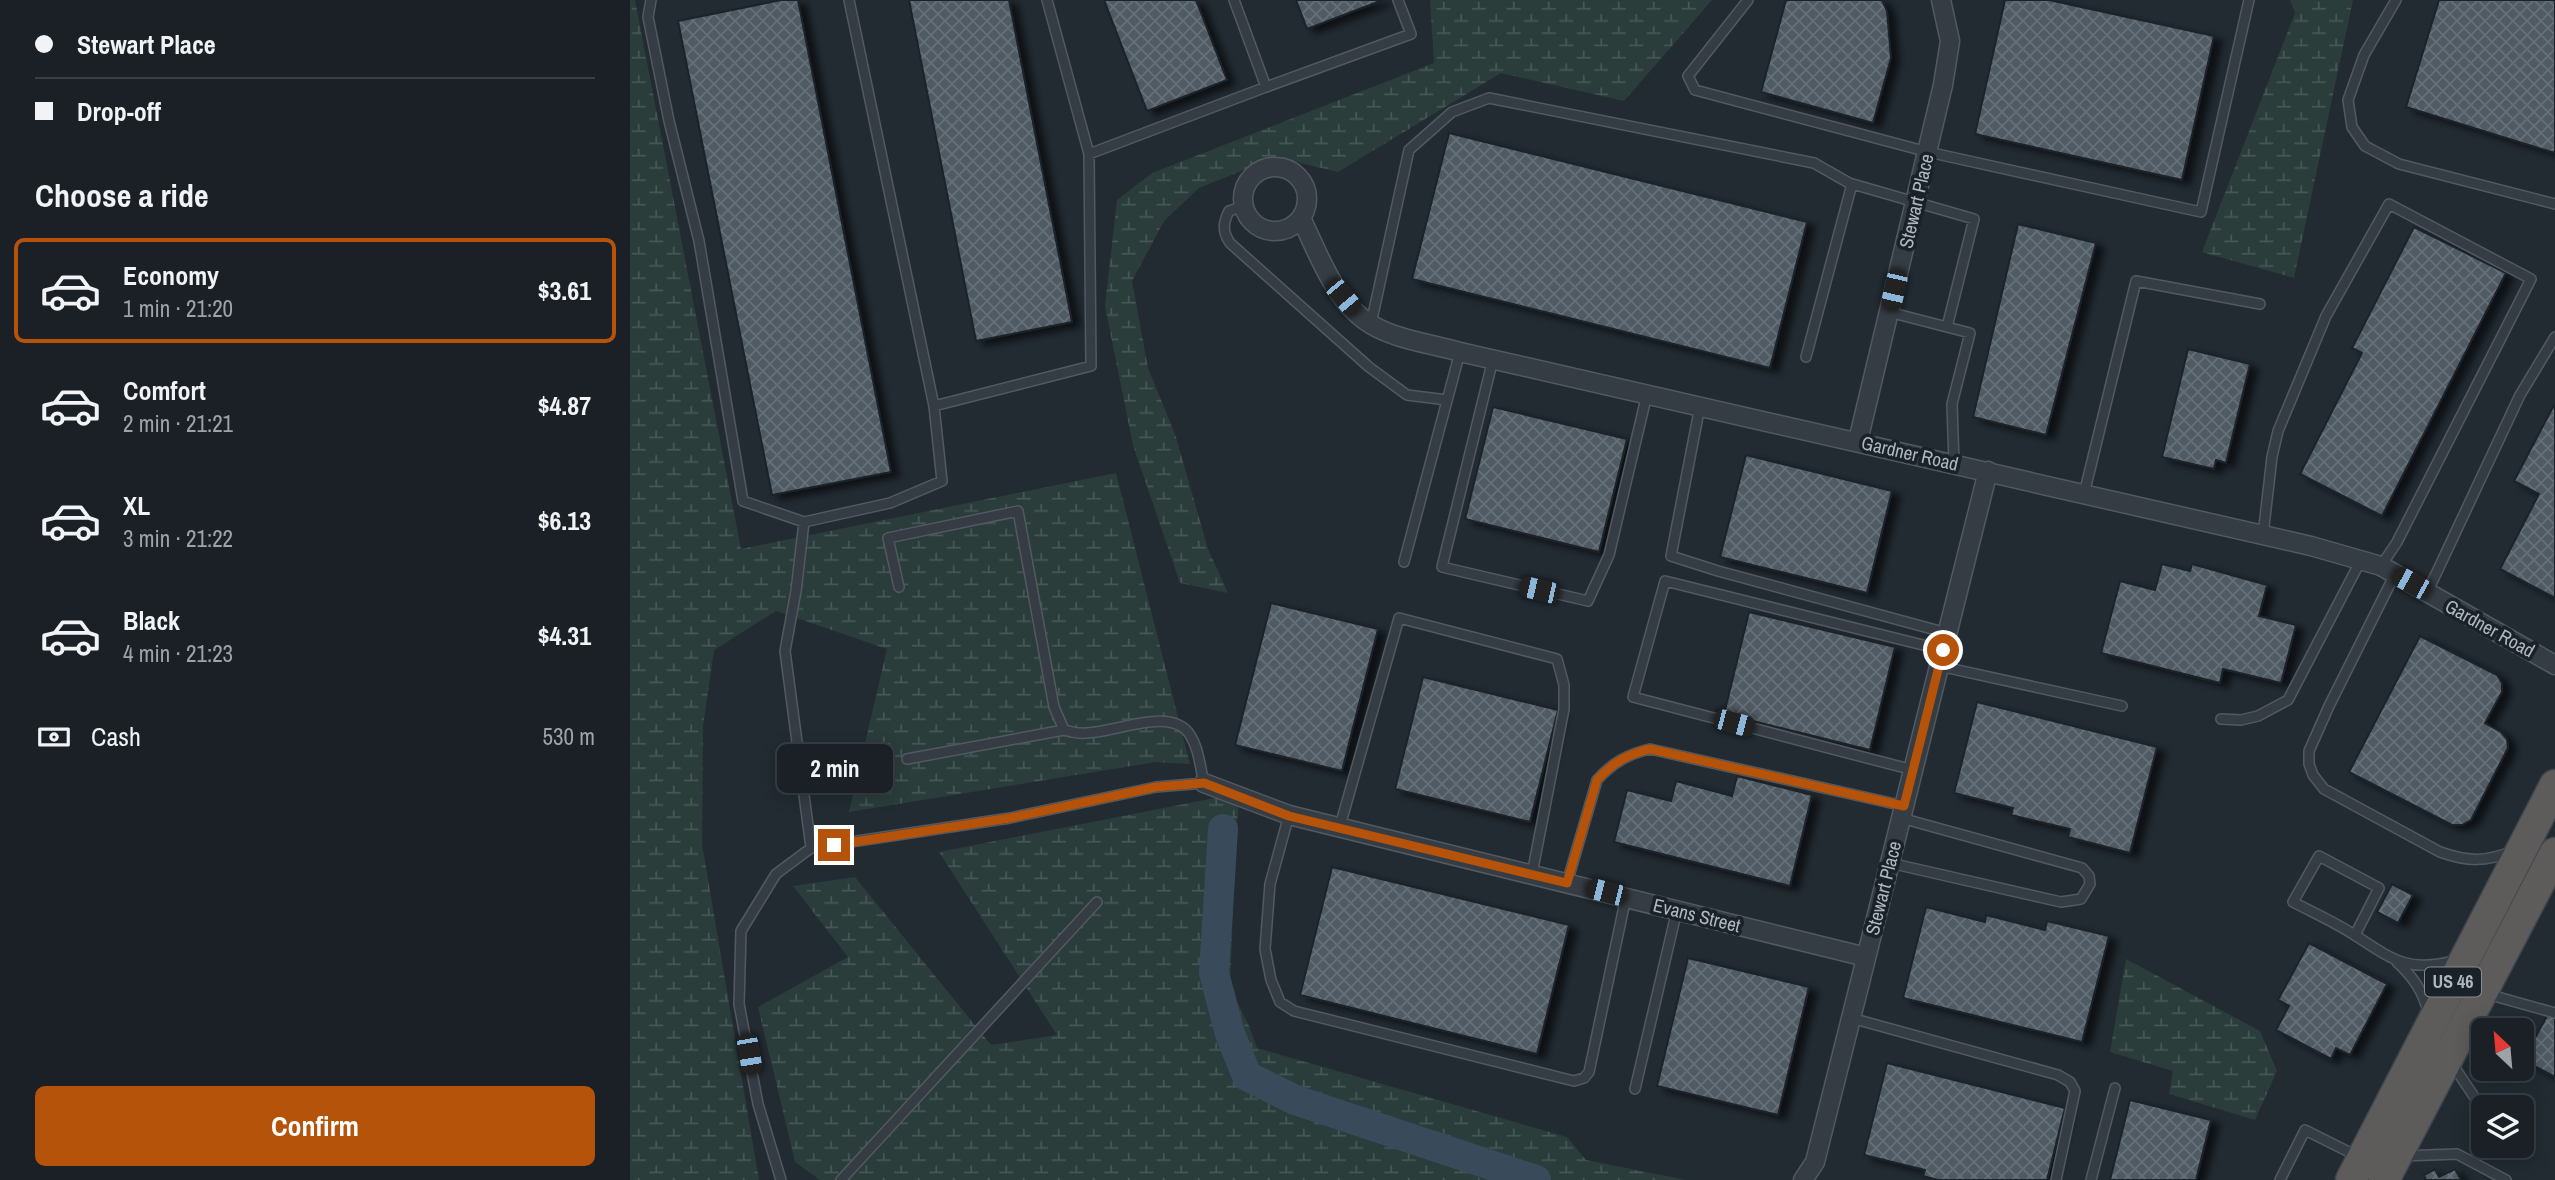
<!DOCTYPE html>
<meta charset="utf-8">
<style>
:root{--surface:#1a2026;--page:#272d32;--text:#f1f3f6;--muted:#9fa3a7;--line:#383e43;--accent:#b45309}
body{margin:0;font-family:"Archivo Narrow",sans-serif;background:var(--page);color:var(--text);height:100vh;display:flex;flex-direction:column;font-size:26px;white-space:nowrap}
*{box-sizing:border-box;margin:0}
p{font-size:23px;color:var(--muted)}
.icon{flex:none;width:38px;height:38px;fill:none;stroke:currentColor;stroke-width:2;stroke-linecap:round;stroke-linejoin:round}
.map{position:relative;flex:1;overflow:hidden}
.details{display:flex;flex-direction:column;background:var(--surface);width:630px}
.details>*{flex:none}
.top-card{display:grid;align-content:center;height:154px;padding:0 35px;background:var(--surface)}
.needle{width:46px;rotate:334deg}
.tools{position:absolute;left:1841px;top:1018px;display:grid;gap:14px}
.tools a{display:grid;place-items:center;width:63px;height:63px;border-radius:10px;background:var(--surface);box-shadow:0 4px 18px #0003,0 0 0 2px var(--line);font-size:35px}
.end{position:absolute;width:32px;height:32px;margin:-16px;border:9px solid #b45309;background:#fff;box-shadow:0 0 0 4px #fff}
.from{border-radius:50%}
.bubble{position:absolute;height:49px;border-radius:10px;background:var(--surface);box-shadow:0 4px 18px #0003,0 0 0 2px var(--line);font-size:23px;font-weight:700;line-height:49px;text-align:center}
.car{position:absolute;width:21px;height:42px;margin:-21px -10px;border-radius:9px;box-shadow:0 0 5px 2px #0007;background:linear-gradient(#222 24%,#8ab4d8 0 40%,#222 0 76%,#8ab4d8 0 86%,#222 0)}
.top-card b{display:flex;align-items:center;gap:24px;height:66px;font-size:26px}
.top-card b+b{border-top:2px solid var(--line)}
.top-card i{width:18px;height:18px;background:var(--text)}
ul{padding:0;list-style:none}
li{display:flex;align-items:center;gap:21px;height:105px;margin:0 14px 10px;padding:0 21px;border:4px solid transparent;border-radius:10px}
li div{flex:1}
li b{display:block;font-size:26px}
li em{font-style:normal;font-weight:700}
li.current{border-color:var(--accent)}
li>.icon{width:63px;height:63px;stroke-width:1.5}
h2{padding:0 35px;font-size:32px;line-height:84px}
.pay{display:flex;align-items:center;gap:18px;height:77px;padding:0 35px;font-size:26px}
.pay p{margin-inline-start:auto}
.action{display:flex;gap:14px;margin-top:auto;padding:14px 35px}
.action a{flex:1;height:80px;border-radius:10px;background:var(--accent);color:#fff;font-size:28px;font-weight:700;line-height:80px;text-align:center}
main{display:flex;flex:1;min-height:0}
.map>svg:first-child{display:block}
.wetland{fill:url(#wetland-marsh)}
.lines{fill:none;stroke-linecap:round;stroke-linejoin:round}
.river{stroke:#394b5a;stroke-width:30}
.building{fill:url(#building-cross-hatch);stroke:#1c232a;stroke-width:2;filter:url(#shadow)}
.service-casing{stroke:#525a61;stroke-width:12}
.minor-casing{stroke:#525a61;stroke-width:21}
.trunk-casing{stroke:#3f474e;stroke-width:33}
.service{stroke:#353c43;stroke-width:9}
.minor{stroke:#353c43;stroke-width:18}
.trunk{stroke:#5e5c5b;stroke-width:30}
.route{stroke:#b45309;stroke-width:9}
.labels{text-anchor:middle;stroke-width:7;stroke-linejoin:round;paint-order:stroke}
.shield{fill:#1a2128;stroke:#828b92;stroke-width:2}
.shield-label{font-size:18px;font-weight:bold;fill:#afb8c0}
.street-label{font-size:19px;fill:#afb8c0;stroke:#1a2128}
</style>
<main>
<section class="details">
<div class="top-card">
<b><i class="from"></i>Stewart Place</b>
<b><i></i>Drop-off</b>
</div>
<h2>Choose a ride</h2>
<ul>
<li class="current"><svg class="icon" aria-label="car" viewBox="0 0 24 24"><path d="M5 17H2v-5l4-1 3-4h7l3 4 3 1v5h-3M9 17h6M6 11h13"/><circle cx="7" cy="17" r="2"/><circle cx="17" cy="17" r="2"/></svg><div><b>Economy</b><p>1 min · 21:20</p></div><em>$3.61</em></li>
<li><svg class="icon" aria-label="car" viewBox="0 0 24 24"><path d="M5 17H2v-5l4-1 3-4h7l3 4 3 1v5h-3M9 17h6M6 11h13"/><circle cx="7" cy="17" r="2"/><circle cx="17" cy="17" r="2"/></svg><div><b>Comfort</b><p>2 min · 21:21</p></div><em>$4.87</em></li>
<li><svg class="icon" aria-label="car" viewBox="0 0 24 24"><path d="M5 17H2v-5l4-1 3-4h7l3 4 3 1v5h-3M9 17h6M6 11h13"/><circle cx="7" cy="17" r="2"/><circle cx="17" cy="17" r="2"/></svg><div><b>XL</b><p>3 min · 21:22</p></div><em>$6.13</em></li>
<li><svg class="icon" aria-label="car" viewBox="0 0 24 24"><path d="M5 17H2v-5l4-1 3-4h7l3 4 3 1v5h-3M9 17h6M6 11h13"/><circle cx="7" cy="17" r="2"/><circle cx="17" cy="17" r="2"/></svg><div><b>Black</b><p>4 min · 21:23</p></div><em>$4.31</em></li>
</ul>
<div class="pay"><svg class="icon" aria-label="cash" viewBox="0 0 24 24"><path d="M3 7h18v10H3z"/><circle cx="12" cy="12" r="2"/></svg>Cash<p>530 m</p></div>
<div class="action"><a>Confirm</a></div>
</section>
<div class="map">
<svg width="1925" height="1180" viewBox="0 0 1925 1180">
<defs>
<pattern id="wetland-marsh" width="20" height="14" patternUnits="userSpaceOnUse" patternTransform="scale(1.75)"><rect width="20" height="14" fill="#2a3d3a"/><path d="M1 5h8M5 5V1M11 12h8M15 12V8" fill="none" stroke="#465755"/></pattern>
<pattern id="building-cross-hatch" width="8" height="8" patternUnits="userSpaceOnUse" patternTransform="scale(1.75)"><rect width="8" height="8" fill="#4f5a63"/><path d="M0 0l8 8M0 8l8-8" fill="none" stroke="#667078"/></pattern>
<filter id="shadow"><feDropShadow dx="8" dy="4.5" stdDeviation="3.5" flood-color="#0009"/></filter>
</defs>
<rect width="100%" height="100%" fill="#222b32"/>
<path class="wetland" d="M0,0h5l106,549 375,-76 74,291 -34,-2 -307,50 38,-163 -111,-38 -62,39 -11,76 -1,118 57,336h-129z
M800,0h282l-88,101 -123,-28 -163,99 -62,-15 -77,31 -35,33 -32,60 16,87 27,66 33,115 20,44 -48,-10 -47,-138 -28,-139 12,-106 35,-27 282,-110z
M1660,0h63l-59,278 -92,-26 93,-239z
M610,793l-4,38 -6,156 19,39 8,22 310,89 19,23 100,20h-866l-25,-18 -37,-155 90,-50 -55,-71 62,-9 136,168 66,-10 -118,-183z
M1496,959l134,72 17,40 -22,49 -86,-26 4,-23 -63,-19z"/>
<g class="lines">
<path class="river" d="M593,829l-9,144 16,61 17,42 48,24 241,80"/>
</g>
<path class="building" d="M151,0h17l93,472 -119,23 -94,-474z
M279,0h100l63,322 -96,19z
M474,0h92l31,80 -80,31z
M666,0h87l-76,29z
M1156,0h96l5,11 4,47 -18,65 -112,-31z
M1375,0h44l165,36 -32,144 -207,-46z
M1809,0h116v153l-149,-46z
M819,133l358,89 -37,146 -358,-89z
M1388,224l78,19 -50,192 -73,-18z
M1784,227l92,46 -124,243 -82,-42 62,-121 -10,-5z
M1558,349l62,15 -24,99 -10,-3 -2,9 -52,-12z
M1925,403v195l-55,-29 39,-75 -25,-13z
M863,407l134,32 -28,113 -134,-33z
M1116,455l146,36 -25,102 -147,-36z
M1532,564l28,7 2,-7 75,21 -8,31 37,9 -15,58 -58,-14 -3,14 -119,-30 19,-72 35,9z
M641,603l107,26 -36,142 -107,-26z
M1119,612l146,35 -25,103 -146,-36z
M1790,636l77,39 5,8v9l-17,31 16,9 6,7 1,9 -37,72 -9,5h-10l-103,-53z
M793,677l135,33 -28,112 -135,-33z
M1347,702l180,45 -27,106 -62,-16 2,-8 -59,-14 2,-7 -59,-15z
M1107,776l75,19 -22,91 -176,-44 13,-52 44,11 5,-20 56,15z
M702,867l237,58 -32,129 -237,-59z
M1762,884l21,11 -15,28 -21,-11z
M1296,907l59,15 1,-7 59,15 2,-9 62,15 -27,106 -179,-44z
M1679,943l78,41 -37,71 -14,-7 -5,11 -55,-29 13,-24 -11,-6z
M1058,958l121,29 -31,128 -121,-29z
M1918,1014l7,4v59l-32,-17z
M1257,1063l178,45 -18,72h-109l-15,-4 2,-6 -61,-15z
M1500,1100l81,20 -15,60h-86z
M1805,1169l4,8 16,-8 6,11h-35l-2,-5z"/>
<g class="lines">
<g class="service-casing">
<path id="service" d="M21,0l-3,17 21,104 30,120 44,260 61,21 86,-19 52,-22 -8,-75
M219,0l85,406 157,-40 -2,-212
M417,0l42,154 177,-67 -32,-87
M1118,0l-60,76 7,14 233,62 273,60 48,-212
M1766,0l-32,55 -16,45 4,27 13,19 34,18 156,40
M636,87l145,-53 -13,-34
M614,206l-15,5c-6,12 -7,20 1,32l139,124 38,28 40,5
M1259,312l81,21 -18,71 2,59
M741,324l38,-174 43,-38 37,-14 325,65 35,20 125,36 -27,108
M1176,357l46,-173
M863,359l-51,208 146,34 21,-46 38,-161
M1070,406l-29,150 47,15 229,62
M1454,494l52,-213 124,23
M174,522l-8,69 -11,60 26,197
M1633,535l9,-78 6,-26 48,-115 63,-112 142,75 -134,263 -16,24
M774,562l56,-210
M1765,574l-66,132 -20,45v13l4,11 11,14 116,63c28,10 46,10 73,-1
M1797,593l93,-198 35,-58
M1309,666l183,40
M1591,719l20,1 17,-4 30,-16 73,-140
M277,759l157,-29
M1283,770l-280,-73 32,-116 278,69
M659,815l-19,69 -5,65 6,31 9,22 14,9 280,70 10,-3 5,-6 37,-175
M710,826l59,-208 158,41 7,26v24l-32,165
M1260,863l171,39 20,-3 9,-15 -1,-8 -7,-8 -181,-50
M937,883l30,-103c15,-17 31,-26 53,-31l254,57
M1725,935l24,-47 -60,-32 -26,46c21,11 44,21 63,34 38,25 54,37 101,24
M1767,962c16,15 26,29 31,50
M1857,994l68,19
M1221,1018l207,57 12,7 5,9 -19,89
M1821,1062l32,48
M1005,1089l42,-179
M1772,1156l55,-2 49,26
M151,1180l-23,-76 -19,-100 2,-73 35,-57 35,-26 199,-30 146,-31 48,-4c-4,-16 -5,-34 -14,-48 -20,-31 -80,1 -110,-2 -5,0 -11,-2 -16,-3l-10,-23 -36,-196 -130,27 11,49
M211,1180l256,-278
M1461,1180l24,-92
M1650,1180l25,-50 52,26"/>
</g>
<g class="minor-casing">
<path id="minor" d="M613 199a32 32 0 1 1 64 0a32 32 0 1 1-64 0Z
M671,218c18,37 34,85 71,107 26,15 60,19 88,27l851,194 70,20 174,99
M1228,441l85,-356 7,-44 -9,-41
M574,783l85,32 577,142
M1173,1180l12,-18 173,-691"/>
</g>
<g class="trunk-casing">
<path id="trunk" d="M1721,1180l204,-395
M1754,1180l171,-327"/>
</g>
<use href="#service" class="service"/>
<use href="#minor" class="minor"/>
<use href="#trunk" class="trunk"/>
</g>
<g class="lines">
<path class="route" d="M204,845l176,-27 146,-31 48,-4 85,33 278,67 30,-103c15,-17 31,-26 53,-31l254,57 39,-156"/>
</g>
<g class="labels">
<rect class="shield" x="1795" y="967.5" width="56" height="29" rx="5"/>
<g class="shield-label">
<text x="1823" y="988">US 46</text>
</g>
<g class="street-label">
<text transform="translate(1286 201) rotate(-77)" y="7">Stewart Place</text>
<text transform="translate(1280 453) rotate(13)" y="7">Gardner Road</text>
<text transform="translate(1860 628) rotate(29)" y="7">Gardner Road</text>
<text transform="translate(1253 888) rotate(-76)" y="7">Stewart Place</text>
<text transform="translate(1067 915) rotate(14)" y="7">Evans Street</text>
</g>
</g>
</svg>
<div class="tools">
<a><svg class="needle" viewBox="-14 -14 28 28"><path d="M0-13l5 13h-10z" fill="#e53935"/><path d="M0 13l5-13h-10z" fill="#9fa3a7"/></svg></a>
<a><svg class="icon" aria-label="layers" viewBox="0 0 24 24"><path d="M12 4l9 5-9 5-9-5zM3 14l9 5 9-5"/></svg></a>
</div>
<i class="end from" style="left:1313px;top:650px"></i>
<i class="end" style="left:204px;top:845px"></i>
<div class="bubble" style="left:147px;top:744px;width:116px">2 min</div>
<i class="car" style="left:1264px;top:290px;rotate:193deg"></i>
<i class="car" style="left:713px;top:297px;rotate:140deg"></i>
<i class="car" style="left:1781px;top:583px;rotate:299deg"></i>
<i class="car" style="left:909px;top:590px;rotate:283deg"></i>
<i class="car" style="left:1104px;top:723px;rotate:105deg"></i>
<i class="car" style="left:976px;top:892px;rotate:284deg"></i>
<i class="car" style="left:119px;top:1054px;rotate:170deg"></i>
</div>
</main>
